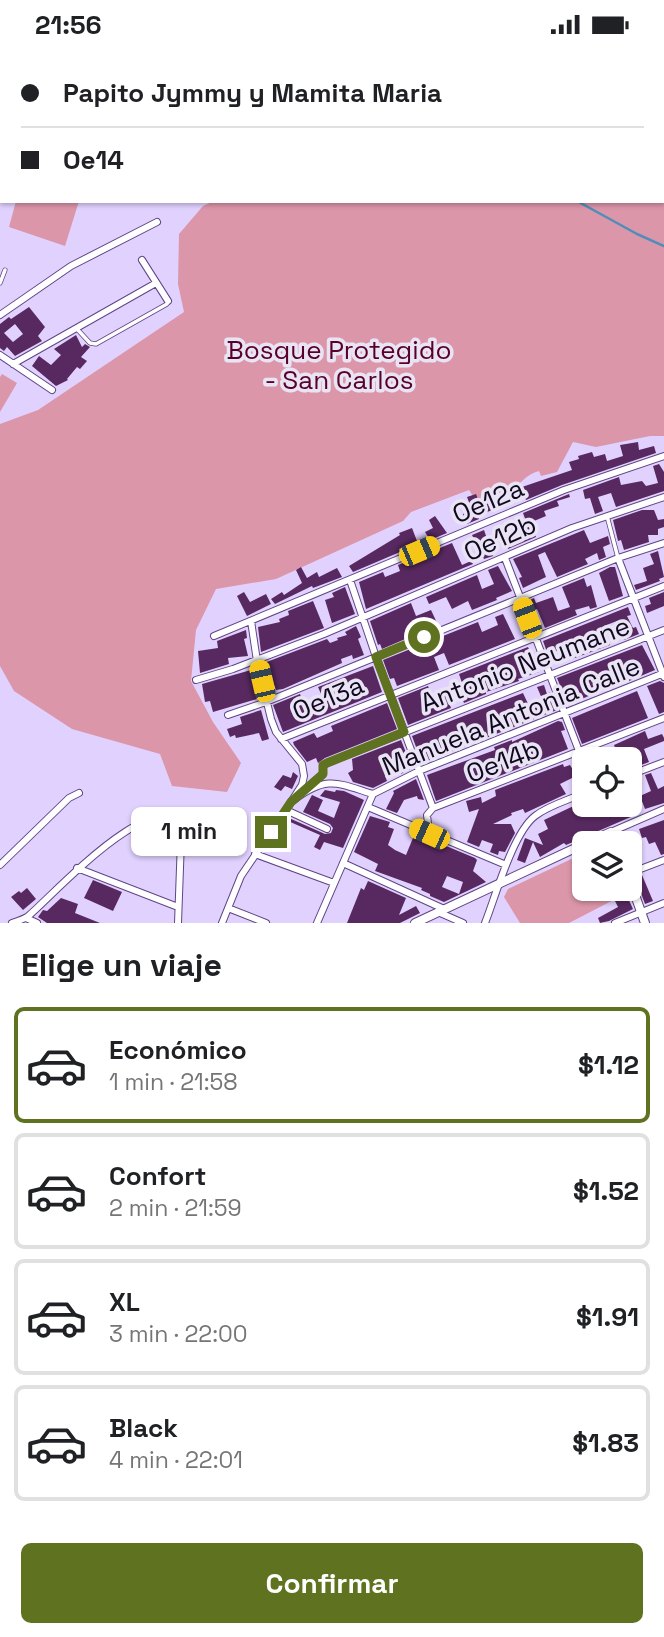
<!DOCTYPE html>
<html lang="es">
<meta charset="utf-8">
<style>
:root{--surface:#fff;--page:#f6f6f6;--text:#202124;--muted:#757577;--line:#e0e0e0;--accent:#5f7220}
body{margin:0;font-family:"Space Grotesk",sans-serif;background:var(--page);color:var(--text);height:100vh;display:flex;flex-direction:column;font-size:26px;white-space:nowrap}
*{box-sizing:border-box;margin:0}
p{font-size:23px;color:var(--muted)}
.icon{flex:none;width:38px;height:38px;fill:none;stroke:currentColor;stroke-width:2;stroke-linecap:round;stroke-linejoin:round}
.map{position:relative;height:874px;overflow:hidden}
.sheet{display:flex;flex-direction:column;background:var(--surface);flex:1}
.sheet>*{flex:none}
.hud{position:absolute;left:0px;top:0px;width:665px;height:154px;box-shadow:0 2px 5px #0004;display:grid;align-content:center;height:154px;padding:0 21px;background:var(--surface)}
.controls{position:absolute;left:572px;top:698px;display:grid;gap:14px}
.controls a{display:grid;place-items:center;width:70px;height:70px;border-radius:10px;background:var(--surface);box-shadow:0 2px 5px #0004;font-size:35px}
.end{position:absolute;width:32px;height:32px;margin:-16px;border:9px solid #5f7220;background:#fff;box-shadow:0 0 0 4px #fff}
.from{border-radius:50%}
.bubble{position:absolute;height:49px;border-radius:10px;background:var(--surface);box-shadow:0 2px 5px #0004;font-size:23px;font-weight:800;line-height:49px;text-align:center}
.car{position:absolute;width:21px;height:42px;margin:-21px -10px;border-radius:9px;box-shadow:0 0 5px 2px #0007;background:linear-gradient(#f5c518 24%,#345 0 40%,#f5c518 0 76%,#345 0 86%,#f5c518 0)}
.hud b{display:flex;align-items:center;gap:24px;height:66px;font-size:26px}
.hud b+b{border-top:2px solid var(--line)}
.hud i{width:18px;height:18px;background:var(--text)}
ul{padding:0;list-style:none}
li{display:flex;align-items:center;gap:21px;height:116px;margin:0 14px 10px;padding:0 7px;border:4px solid var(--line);border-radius:10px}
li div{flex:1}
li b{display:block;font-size:26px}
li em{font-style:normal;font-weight:800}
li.current{border-color:var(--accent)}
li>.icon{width:63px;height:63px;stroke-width:1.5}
h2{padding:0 21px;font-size:32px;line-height:84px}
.primary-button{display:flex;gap:14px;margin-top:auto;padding:14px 21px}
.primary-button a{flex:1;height:80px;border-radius:10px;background:var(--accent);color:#fff;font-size:28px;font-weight:800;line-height:80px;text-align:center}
.status{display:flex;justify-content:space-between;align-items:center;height:49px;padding:0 35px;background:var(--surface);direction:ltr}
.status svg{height:19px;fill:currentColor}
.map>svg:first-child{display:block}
.green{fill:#db96a9}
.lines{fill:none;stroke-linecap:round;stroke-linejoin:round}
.stream{stroke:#508eba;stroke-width:2.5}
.building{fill:#582961;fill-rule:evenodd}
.service-casing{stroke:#604586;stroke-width:5}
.minor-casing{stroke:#604586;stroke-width:8}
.tertiary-casing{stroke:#604586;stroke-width:10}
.service{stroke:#fff;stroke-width:3.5}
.minor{stroke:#fff;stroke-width:6}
.tertiary{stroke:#fff;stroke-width:8}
.route{stroke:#5f7220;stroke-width:9}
.labels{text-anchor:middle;stroke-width:7;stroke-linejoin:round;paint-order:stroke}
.park-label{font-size:26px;fill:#59002a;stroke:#e9e4f3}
.street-label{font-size:26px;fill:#120720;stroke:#e9e4f3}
</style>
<div class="status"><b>21:56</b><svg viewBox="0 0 49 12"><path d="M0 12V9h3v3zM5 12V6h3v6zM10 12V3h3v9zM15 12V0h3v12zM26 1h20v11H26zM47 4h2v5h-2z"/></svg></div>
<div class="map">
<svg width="664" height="874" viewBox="0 0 664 874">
<rect width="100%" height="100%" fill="#e1d1fe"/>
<path class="green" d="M346,0h318v387h-14l-54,11 -23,-5 -16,30 -16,4 -2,-5c-13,3 -18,13 -29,20 -5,3 -25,8 -33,11l-8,-12 -58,22 -8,9 -127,58 -60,10 -20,41 -5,51 22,41 28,41 -14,29 -55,-6 -12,-32 -88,-25 -58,-38 -14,-25v-242l38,-14 146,-98 -6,-28 1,-50 24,-28 11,-5h449v-150h-318z
M16,152h63l-14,45 -56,-19z
M2,325l15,9 -17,29v-35z
M584,804v36h44l1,3 -60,31h-49l-16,-26 4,-8z"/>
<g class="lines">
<path class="stream" d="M577,152l60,33 27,12"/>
</g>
<path class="building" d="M29,258l16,20 -7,9 4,5 -27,15 -8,-9 -3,4 -4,-3v-24l9,-7 2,2zM15,275l8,10 -10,8 -9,-9z
M76,286l6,12 3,-3 5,3 -9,10 6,4 -7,8 -3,-2 -10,12 1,1 -12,6 -24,-20 7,-10 12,9 10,-10 -7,-6z
M638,393l1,8 15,-4 2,7 -94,32 -36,15 -4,-13 50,-17 -3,-8 10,-3 -1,-3 14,-4 2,5 11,-3 2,7 16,-5 -3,-11z
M659,415l5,8v19l-48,16 -5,-14 -13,4 5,14 -8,3 -5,-16 -5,1 -2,-9 36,-13 2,8 21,-4 4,5 12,-3 -5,-17z
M476,445l4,10 26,-9v9l-28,12 1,3 -12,5 -4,-10 9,-4 -5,-13z
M569,445l1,3 -13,4 2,5 -15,5 2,5 -19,8 -4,-11z
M642,461h12l4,10 6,-1v8l-6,2v6h-10l1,7 -25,8 -3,-10 -3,1 -5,-21z
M435,467l12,17 -17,7 -5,-8 8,-4 -4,-8z
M532,477l4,11 -28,12 -5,-14z
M412,479l5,13 -18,8 1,3 -47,20 -4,-6 51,-31 -1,-2z
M484,481l9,26 -9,3 -12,-24z
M584,481l6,13 18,-7 2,8 -7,3 3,10 -7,3 -2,-7 -12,6 3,5 -31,13 -12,-25 -7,3 8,22 -23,11 -4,-10 3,-1 -9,-18z
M452,494l10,22 9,-4 2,3 -107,45 -7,-27 24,-10 2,5 15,-6 -2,-6z
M658,502l6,26 -5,2 1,2 -24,9 -2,-5 13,-4 -4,-13 11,-4 -4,-10z
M498,517l14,25 -16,7 1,2 -25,10 -4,-9 -16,8 -6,-12 -17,7 -3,-7 51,-22 5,14 12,-5 -6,-14z
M301,518l6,11 10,-6 2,5 18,-9 5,9 -29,11 -1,-2 -37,18 -4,-5 11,-7 2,3 18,-12 -6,-13z
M610,518h5l8,29 -14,5 -10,-28z
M584,529l3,9 4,-2 6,22 -7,2 -1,-3 -14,4 2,5 -32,13 -8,-19 -6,2 -3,-10 6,-3 2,5 17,-6 5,14 12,-4 -8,-20z
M345,538l10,27 -23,9 -7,-23 9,-3 -2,-4z
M244,543l6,10 16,-8 5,10 -24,12 -10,-20z
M664,543v14l-17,7 -2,-7 6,-2 -2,-6z
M313,552l11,27 -63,24 -3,-25 22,-5 -1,-3 10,-4 -1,-4z
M411,554l5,13 15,-6 7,15 -56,24 -2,-5 -2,1 -8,-24z
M628,558l3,8 -4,1 6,12 3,-1 3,7 -15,6 -7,-19 -13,5 6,19 -38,14 -2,-4 -4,1 -3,-8 -15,7 -5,-14z
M503,565l12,25 -66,26 -5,-12 -10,4 5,13 -42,16 -3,-8 -4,1 -7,-19 95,-38 4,10 16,-7 -3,-8z
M356,577l5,11 -3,2 6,16 -11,4 -1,-4 -11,4 1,4 -59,26 -7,1 -5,-13 -4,1 -3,-15 63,-24 3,4 8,-3 -1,-2 10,-3 -2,-3z
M246,581l1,8 -3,1 4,17 -20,2 1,6 -29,9 -2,-22 20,-3 -1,-7z
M642,596l13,25 -26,11 -3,-7 -12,4 4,7 -6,3 -2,-4 -11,5 1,2 -32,14 -11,-27z
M528,598l11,25 -21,7 1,2 -33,11v2l-22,9 -6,-15 5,-2 -4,-12z
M373,617l9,26 -99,40 -10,-27 27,-11 3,9 19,-7 -4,-9z
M251,621l6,29 -44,13 -3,-11 -5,1 -3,-18z
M660,632l4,2v29l-5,2 -12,-28z
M544,636l3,9 3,-2 7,18 -135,53 -10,-27 111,-43 6,13 14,-5 -6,-14z
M428,637l4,11 13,-5 6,16 -43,17 -10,-27z
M637,642l11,27 -66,26 -10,-26z
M387,654l10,26 -72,29 -7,5 -2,-5 -9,4 -13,-17 -1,-3 21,-9 3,5 16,-7 -2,-5z
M261,661l8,29 -7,2 -3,-8 -23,5 -1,-3 -5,2 -3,-8 15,-5 -2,-7z
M558,672l4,1 3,8 -4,1 7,18 -132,52 -9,-26 68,-25 -1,-3 18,-7v2z
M645,682l3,8 14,-5 2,4v3l-20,8 5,13 -19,7v-12l-9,2h-33l-1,-2 16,-7 2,4 11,-4 -2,-5z
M401,691l11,28 -11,6 -2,-4 -14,6 2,5 -14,7 -20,-6 -5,-9 5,-3 -1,-11z
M563,715l1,3 6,-2 3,5 6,-3 5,3v17l-7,3 -5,-12 -12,6 6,10 -41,19 -2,-4 -12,4 1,2 -19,9h18l4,9 -10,19 -6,-1 -1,4 -8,-3 3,-8 -11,-4 -3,7 -12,-5 12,-33 -10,3 -3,-11 15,-4 1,6 14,-7 -1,-6z
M293,723l5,4 -6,13 -7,-3 -4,5 -7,-4 9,-12 8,3z
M651,724l7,16 6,-3v17l-19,6 -5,-13 11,-5 -6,-16z
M416,730l8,21 -6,-1 -1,-3 -13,4 -7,13 -11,-4 8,-16 -1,-2z
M325,741l10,2 1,-2 8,1 20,9 -21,48 -19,-6 -4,8 -6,-3 6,-12 -32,-14 1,-3 36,16 6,-1 2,-5 -3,-4 -27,-12 9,-17 11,5 -5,11 16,7 6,-16 -20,-6z
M584,752v4h42l2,5 10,-3 2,6 -74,32 -2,-2 -24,14 -7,-15 -8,21 -8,-3 8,-22 18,7 -5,-11 10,-5 -4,-9z
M370,767l20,6 -2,5 6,2 -6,16 7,5 11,5 9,-22 60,25 2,2 -4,11 13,11 -42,20 -14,-6v-2l-9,-4 1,-2 -47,-17 3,-7 -24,-12zM447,827l16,6 -4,12 -17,-7z
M664,771v34l-3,1 -6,-13 -6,2 -3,-7 -4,1 -3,-9z
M642,826l11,26 -8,3 -10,-27z
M93,831l29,12 -9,19 -29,-13z
M368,832l38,17 -7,17 17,-9 4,7 -20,10h-53l14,-35 3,2z
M27,839l9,11 -13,11 -12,-13 8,-6 2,2z
M627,847l6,13 -24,12 -9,2 -2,-5 20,-11 -3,-6z
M61,849l17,6 -3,9 25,10h-53l-9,-6 5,-7 4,1z"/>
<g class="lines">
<g class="service-casing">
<path id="service" d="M38,2l1,-2
M47,2v-2
M163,2v-2
M238,2v-2
M282,2l1,-2
M296,2v-2
M0,60l2,-1
M0,69l2,-1
M0,234l5,-13
M77,280l13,14 6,1 71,-40 1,-3
M607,467l11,42"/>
</g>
<g class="minor-casing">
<path id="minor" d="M142,211l26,41
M0,266l71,-49 86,-44
M0,306l52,35
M13,315l143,-81
M505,509l79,206
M618,509l46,119
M350,531l26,77 57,151
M214,587l350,-146 100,-34
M196,631l37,-11 91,-35 248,-106 92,-31
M228,666l38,-13 352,-144 46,-15
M281,690l383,-153
M630,726l34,-13
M310,739l13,-14v-8l4,-3 337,-133
M373,745l46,-23 245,-98
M294,751c33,-25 43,-17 79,-6
M368,758l138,58
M433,759l231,-90
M286,761l41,19
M611,783l53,-23
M429,784l-2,-18 6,-7
M255,805l79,29
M343,814l101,46
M0,816l69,-67 10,-5
M77,819l101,39
M630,824l34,-13
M228,859l38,15
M438,863l25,11
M26,869l11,5
M12,874c5,-2 10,-3 15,-6 20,-15 141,-151 154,-77l-3,83
M222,874l19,-47 48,-71 13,-20 2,-9 -2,-12 -26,-32 -5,-13 -14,-58 -6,-40
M317,874l56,-129
M485,874c11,-28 28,-90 50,-107 14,-11 34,-16 49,-23
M615,874l49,-20"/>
</g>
<g class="tertiary-casing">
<path id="tertiary" d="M586,794l25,-11 4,11
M630,832l15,42
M415,874l169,-79"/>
</g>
<use href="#service" class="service"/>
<use href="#minor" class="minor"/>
<use href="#tertiary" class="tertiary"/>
</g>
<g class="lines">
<path class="route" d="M271,783l20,-30 32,-28v-9l4,-2 77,-31 -28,-75 48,-20"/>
</g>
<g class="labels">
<g class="park-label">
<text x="339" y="310">Bosque Protegido<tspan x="339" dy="30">- San Carlos</tspan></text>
</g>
<g class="street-label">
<text transform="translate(488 452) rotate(-23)" y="9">Oe12a</text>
<text transform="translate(500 489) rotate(-24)" y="9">Oe12b</text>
<text transform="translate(525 615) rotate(-21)" y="9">Antonio Neumane</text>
<text transform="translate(328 649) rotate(-23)" y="9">Oe13a</text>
<text transform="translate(511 667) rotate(-22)" y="9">Manuela Antonia Calle</text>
<text transform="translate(503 712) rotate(-21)" y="9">Oe14b</text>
</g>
</g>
</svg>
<div class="controls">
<a><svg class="icon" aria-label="locate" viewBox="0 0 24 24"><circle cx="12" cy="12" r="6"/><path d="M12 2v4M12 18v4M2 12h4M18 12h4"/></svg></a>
<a><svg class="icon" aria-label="layers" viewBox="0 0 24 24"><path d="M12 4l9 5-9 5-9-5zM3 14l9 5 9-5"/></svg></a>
</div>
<i class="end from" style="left:424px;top:588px"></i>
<i class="end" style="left:271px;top:783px"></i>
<div class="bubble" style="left:131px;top:758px;width:116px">1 min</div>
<i class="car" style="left:419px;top:502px;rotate:67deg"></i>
<i class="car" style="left:527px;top:569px;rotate:339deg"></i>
<i class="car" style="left:262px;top:632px;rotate:347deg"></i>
<i class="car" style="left:429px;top:785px;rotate:294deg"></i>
<div class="hud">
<b><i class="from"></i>Papito Jymmy y Mamita Maria</b>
<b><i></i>Oe14</b>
</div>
</div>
<section class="sheet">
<h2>Elige un viaje</h2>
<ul>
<li class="current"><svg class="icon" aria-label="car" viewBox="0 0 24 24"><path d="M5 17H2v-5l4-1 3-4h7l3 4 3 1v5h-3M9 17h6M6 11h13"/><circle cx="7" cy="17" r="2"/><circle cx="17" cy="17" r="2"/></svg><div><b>Económico</b><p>1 min · 21:58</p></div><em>$1.12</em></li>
<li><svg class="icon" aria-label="car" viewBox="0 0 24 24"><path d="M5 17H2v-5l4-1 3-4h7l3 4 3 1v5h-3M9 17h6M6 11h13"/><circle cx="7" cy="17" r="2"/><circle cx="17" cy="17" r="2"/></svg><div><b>Confort</b><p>2 min · 21:59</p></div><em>$1.52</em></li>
<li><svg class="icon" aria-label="car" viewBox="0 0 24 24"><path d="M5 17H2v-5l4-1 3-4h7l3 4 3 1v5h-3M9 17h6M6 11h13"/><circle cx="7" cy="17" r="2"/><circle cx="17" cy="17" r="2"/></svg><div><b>XL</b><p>3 min · 22:00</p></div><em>$1.91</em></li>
<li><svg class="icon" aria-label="car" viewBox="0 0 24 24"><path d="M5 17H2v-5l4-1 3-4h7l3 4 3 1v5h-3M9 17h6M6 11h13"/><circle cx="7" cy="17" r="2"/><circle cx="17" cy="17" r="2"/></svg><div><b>Black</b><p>4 min · 22:01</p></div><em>$1.83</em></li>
</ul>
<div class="primary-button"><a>Confirmar</a></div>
</section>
